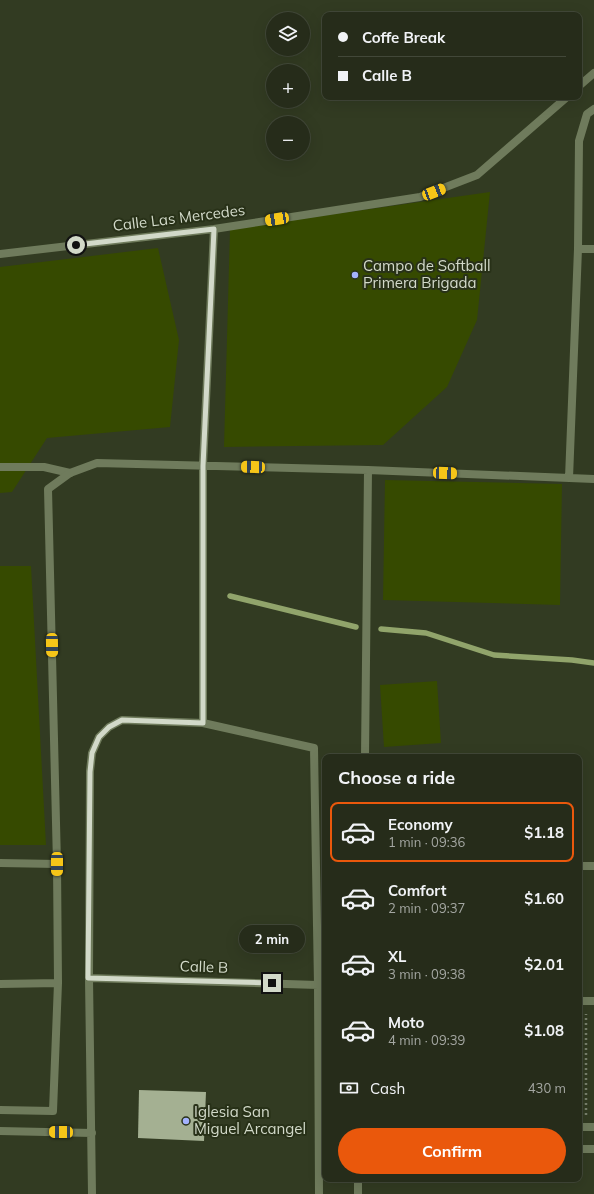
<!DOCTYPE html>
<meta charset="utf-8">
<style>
:root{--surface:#262c1a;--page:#2e3423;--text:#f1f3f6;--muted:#a4a7a2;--line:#424839;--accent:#ea580c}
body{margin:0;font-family:Mulish,sans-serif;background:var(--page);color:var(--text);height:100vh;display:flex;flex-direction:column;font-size:15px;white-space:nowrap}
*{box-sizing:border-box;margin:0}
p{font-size:13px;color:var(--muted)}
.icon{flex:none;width:22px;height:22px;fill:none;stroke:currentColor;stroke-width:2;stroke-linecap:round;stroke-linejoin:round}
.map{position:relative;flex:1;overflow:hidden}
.sheet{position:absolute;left:322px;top:754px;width:260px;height:428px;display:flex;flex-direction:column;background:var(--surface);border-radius:8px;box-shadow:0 4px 16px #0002,0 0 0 1px var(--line)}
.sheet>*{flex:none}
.top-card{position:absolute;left:322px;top:12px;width:260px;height:88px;border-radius:8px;box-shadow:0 4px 16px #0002,0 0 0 1px var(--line);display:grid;align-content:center;height:88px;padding:0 16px;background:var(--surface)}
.tools{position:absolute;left:266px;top:12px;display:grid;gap:8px}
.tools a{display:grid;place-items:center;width:44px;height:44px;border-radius:50%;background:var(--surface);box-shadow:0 4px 16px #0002,0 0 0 1px var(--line);font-size:20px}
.end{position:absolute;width:18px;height:18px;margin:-9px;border:5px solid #d2d9c9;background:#111;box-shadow:0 0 0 2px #111}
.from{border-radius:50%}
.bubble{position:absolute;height:28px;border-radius:14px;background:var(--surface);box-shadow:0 4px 16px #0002,0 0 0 1px var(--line);font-size:13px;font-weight:700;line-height:28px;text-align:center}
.car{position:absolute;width:12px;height:24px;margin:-12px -6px;border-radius:5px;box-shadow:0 0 3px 1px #0007;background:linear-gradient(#f5c518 24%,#345 0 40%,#f5c518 0 76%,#345 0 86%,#f5c518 0)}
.top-card b{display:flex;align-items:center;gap:14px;height:38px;font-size:15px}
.top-card b+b{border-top:1px solid var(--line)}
.top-card i{width:10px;height:10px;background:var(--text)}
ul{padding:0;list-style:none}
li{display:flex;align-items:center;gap:12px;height:60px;margin:0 8px 6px;padding:0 8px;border:2px solid transparent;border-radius:8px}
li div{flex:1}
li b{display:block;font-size:15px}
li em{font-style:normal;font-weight:700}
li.current{border-color:var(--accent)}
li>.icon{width:36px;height:36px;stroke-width:1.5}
h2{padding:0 16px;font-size:18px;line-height:48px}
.pay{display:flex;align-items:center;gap:10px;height:44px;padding:0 16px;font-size:15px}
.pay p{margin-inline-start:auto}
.cta{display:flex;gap:8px;margin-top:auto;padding:8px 16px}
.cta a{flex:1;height:46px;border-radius:24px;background:var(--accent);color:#fff;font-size:16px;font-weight:700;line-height:46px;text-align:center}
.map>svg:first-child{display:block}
.green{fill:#364a00}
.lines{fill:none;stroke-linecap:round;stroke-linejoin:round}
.stream{stroke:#91a46b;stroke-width:5.5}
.building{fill:#a4b092}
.path{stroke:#79816c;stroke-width:2.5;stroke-dasharray:2 3;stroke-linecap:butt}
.service{stroke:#6f7b5c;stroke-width:8}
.minor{stroke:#6f7b5c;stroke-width:8}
.route{stroke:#d2d9c9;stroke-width:5}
.poi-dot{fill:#a3b2fd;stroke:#283118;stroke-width:1.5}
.labels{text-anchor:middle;stroke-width:4;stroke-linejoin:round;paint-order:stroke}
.street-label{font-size:15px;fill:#d2d9c9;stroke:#283118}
.poi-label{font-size:15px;fill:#d2d9c9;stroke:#283118;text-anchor:start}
</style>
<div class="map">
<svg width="594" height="1194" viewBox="0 0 594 1194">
<rect width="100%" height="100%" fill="#323b22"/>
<path class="green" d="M490,192l-13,128 -30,67 -64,58 -159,2 6,-218z
M158,248l21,92 -9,87 -123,11 -35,54 -12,1v-226z
M385,480l177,4 -2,121 -177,-5z
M0,566h31l15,279h-46z
M437,681l4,62 -57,4 -4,-62z"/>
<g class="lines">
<path class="stream" d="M230,596l126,31
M381,629l45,4 68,22 78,5 22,3"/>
</g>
<path class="building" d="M139,1090l67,2 -2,49 -66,-3z"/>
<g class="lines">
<path class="path" d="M586,1115v-101"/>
<path class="service" d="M0,467h44l26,6"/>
<path class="minor" d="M579,86l15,-13
M578,249h16
M0,254l214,-25 206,-32 57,-22 90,-78
M569,478l9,-229 1,-108 8,-27 7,-5
M203,723v-258l11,-236
M365,757l3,-287
M0,863l57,1
M579,866h15
M89,978l229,7
M0,984l58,-1
M579,1001h15
M0,1110l53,1 5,-128 -1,-119 -9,-375 22,-16 27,-10 271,7 226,9
M579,1127h15
M0,1131l92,2
M579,1149h15
M358,1179v15
M92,1194l-3,-216 1,-207 2,-18 7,-16 10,-10 13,-7 81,3 111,25 4,237 1,209"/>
</g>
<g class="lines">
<path class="route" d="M76,245l138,-16 -11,237v257l-81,-3 -13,7 -10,10 -7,16 -2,19 -2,206 184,5"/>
</g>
<g class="poi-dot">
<circle cx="355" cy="275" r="4"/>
<circle cx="186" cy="1121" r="4"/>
</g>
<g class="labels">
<g class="street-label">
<text transform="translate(179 218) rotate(-7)" y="5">Calle Las Mercedes</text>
<text transform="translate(204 967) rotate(2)" y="5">Calle B</text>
</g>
<g class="poi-label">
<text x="363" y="271">Campo de Softball<tspan x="363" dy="17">Primera Brigada</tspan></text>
<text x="194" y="1117">Iglesia San<tspan x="194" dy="17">Miguel Arcangel</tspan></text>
</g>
</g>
</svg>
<div class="tools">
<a><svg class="icon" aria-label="layers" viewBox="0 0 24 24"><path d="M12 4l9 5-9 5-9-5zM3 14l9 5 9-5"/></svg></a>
<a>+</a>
<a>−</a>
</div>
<i class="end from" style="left:76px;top:245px"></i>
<i class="end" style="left:272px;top:983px"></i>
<div class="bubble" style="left:239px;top:925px;width:66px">2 min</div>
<i class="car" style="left:434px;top:192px;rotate:69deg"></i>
<i class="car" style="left:277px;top:219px;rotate:261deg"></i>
<i class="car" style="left:253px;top:467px;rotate:272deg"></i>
<i class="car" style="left:445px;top:473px;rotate:92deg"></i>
<i class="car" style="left:52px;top:645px;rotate:179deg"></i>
<i class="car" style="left:57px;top:864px;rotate:180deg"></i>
<i class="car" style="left:61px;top:1132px;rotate:271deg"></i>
<div class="top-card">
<b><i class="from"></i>Coffe Break</b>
<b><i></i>Calle B</b>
</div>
<section class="sheet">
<h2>Choose a ride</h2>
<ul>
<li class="current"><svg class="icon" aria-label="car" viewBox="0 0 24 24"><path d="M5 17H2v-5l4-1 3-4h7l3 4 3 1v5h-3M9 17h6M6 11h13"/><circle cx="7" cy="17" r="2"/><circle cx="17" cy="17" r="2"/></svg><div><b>Economy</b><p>1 min · 09:36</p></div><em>$1.18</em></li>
<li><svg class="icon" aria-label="car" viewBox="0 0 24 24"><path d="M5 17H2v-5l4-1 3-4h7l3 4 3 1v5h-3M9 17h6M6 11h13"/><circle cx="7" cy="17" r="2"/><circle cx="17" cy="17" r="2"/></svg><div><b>Comfort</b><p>2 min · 09:37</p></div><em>$1.60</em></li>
<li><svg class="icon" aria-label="car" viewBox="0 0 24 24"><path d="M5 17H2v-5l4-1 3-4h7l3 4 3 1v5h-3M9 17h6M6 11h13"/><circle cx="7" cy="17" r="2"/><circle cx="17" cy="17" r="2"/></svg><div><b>XL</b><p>3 min · 09:38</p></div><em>$2.01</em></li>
<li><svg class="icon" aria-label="car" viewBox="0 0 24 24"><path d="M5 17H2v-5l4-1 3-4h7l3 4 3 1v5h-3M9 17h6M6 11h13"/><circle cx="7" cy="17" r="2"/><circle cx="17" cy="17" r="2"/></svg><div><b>Moto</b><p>4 min · 09:39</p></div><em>$1.08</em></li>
</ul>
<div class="pay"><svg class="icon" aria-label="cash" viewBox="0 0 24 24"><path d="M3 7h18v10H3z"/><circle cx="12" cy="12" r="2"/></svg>Cash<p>430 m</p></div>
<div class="cta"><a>Confirm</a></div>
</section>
</div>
